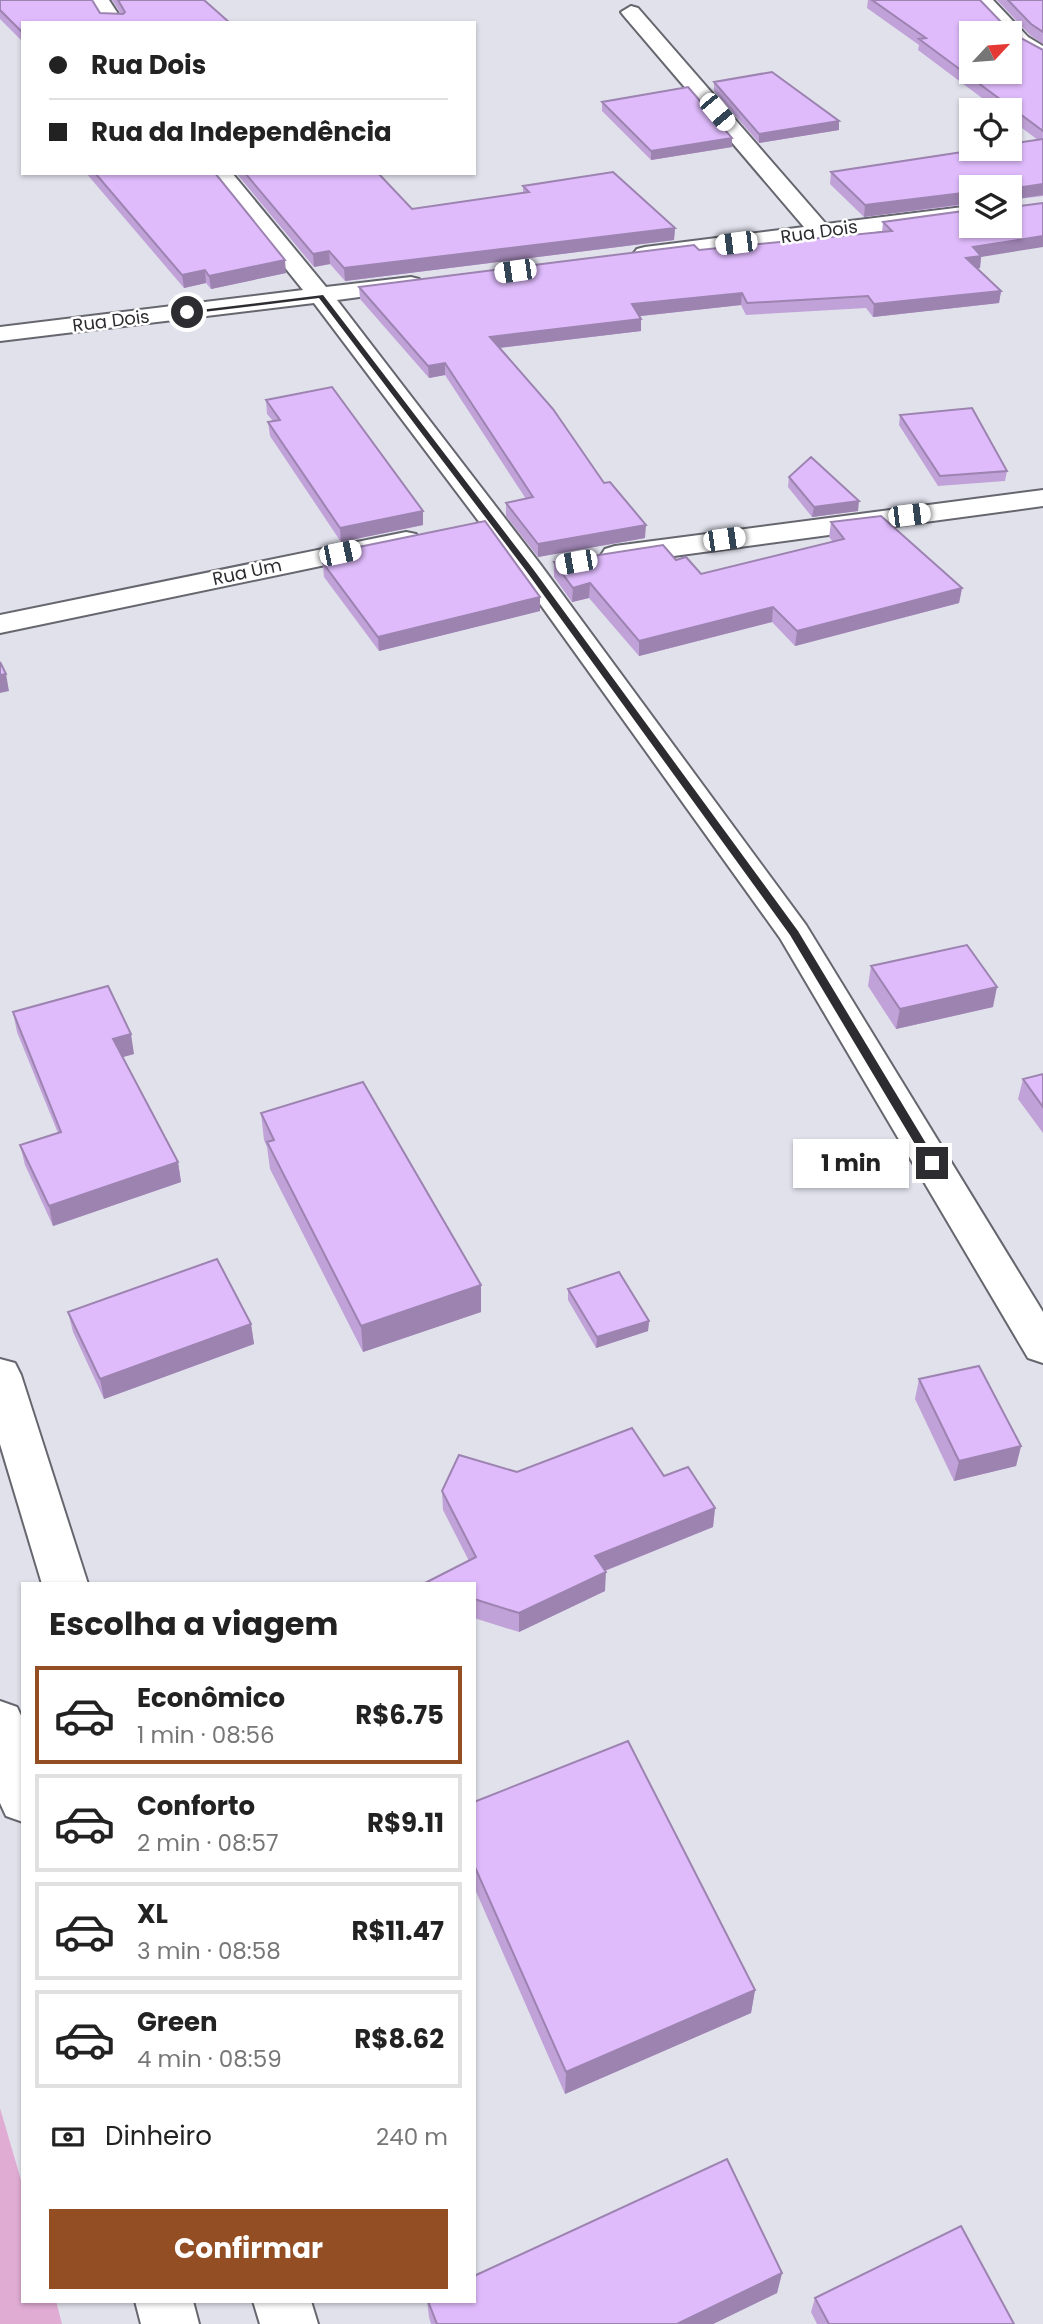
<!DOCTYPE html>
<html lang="pt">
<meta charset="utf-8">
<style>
:root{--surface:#fff;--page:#f6f6f6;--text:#222;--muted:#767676;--line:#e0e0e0;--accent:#934e24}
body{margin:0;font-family:Poppins,sans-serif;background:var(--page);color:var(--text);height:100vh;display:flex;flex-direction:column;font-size:26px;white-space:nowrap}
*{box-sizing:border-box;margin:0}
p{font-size:23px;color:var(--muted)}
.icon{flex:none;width:38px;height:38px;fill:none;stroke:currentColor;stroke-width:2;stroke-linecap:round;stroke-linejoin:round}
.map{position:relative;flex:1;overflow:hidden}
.drawer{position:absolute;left:21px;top:1582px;width:455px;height:721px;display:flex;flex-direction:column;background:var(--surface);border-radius:0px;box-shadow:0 2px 5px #0004}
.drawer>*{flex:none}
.top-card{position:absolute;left:21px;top:21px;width:455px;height:154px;border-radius:0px;box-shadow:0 2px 5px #0004;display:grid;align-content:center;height:154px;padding:0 28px;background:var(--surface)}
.needle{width:46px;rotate:64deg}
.fabs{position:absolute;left:959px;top:21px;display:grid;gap:14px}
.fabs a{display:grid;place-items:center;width:63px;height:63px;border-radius:0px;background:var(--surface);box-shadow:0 2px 5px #0004;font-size:35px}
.end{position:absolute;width:32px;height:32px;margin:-16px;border:9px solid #2d2d31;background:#fff;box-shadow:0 0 0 4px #fff}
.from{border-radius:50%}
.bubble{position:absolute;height:49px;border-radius:0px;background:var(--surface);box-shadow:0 2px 5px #0004;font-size:23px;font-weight:700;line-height:49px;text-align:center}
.car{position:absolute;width:21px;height:42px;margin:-21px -10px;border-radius:9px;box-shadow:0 0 5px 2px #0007;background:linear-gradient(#fff 24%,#345 0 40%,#fff 0 76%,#345 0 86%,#fff 0)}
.top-card b{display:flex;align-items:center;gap:24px;height:66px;font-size:26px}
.top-card b+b{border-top:2px solid var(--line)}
.top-card i{width:18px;height:18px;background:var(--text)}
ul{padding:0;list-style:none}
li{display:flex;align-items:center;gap:21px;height:98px;margin:0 14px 10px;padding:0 14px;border:4px solid var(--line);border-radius:0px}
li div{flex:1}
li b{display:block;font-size:26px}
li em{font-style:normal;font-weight:700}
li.active{border-color:var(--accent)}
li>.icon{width:63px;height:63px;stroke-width:1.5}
h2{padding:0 28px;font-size:32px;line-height:84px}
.pay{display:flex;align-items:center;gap:18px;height:77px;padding:0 28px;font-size:26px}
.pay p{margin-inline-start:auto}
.action{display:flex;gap:14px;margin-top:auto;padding:14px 28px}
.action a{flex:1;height:80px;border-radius:0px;background:var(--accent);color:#fff;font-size:28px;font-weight:700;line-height:80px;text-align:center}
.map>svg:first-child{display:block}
.green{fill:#e0acd3}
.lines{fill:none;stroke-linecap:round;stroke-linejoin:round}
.minor-casing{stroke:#66666f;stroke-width:4}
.tertiary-casing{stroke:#66666f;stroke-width:4}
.minor{fill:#fff;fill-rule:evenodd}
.tertiary{fill:#fff;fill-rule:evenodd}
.wall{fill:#c0a1d8}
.shaded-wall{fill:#9c83b0}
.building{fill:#dfbbfb;stroke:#9c83b0;stroke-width:2;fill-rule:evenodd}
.route{fill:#2d2d31}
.labels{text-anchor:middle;stroke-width:5;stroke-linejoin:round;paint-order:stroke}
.far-street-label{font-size:18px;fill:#2d2d31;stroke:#fff}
</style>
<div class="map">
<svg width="1043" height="2324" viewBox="0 0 1043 2324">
<rect width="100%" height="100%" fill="#e1e1ec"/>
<path class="green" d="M0,2108l23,79v114h33l6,23h-62z"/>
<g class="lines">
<g class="minor-casing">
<path id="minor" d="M89,0h20l15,23h-20z
M972,0h21l35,37 15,9v14l-33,-19v-8h-7z
M631,6l7,2 188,216 145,-18v14l-326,41 -8,-2 -4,-5 4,-5 8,-2 159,-20 -180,-211 -3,-4z
M209,173h23l94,114 85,-10 8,2 4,5 -4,5 -82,11 203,264 266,361 237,387v51l-15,-5 -248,-420 -260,-362 -206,-273 -314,38v-14l303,-37z
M1043,490v16l-428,58 -10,-3 -4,-6 4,-6 10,-3z
M406,532l10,2 4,6 -4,6 -416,87v-18z"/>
</g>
<g class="tertiary-casing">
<path id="tertiary" d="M0,1359l15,4 6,12 67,209h-46l-42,-140z
M0,1701l17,6 6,13v102l-17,-6 -6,-13z
M135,2301h58l6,23h-58z
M253,2301h58l7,23h-58z"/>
</g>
<use href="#minor" class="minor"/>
<use href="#tertiary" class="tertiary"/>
</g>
<path class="wall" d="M0,0l100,13 21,1 -9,-14h92l26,23h-207v19l-23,-23z
M868,0h112l30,32 33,18v146l-33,4 -39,-13v17l-107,13 -34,-33 1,-12 207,-32 -28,-21v-9h-12l-80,-60 1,-5 -52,-37z
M997,0h46v44l-13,-9z
M714,82l125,48 -80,13 -45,-52z
M602,102l130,36v9l-81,13 -49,-49z
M86,173h129l71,100 -75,16 -5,-6 -22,5z
M236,173h142l34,36 111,-16v-7l152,42 -1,12 -329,41 -15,-17 -16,3z
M883,222l98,35 -1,11 -3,1 24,22 -2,12 -126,14 -7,-9 -120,7 -5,-10 -102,11 2,3v12l-141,17 104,135 41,55 -107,19 -32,-41v-13l20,-4 -81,-124 -16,3 -69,-79 -1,-12 340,-37 183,-18z
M266,400l157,111v14l-82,17 -71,-106 -2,-14 5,-1 -6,-7z
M900,415l107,56 -2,10 -67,5 -39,-61z
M789,477l69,34 -46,6 -24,-30z
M831,522l131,66 -3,15 -164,43 -23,-24 -133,34 -50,-58 -17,4 -18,-25v-15l122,-2 25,14 132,-32 -4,-5z
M354,548l186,63 -161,40 -55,-74 -1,-14 31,-8z
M871,966l122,41 -97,22 -28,-43z
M13,1012l121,42 -12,3 56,105 3,20 -128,44 -28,-61 -5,-20 38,-12 -41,-101z
M1043,1074v59l-25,-34 5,-20z
M261,1113l220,172v27l-118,40 -93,-183 -3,-22 -3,-7z
M568,1289l81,32 -1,10 -52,17 -28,-48z
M68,1312l183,12 3,20 -150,55 -31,-67z
M919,1379l102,67 -5,20 -62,15 -39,-82z
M517,1472l147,4 51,32 -2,19 -108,44v20l-86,41 -45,-14v-34l-5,-23 -26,-51 -1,-19z
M474,1802l281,188 -4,23 -186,81 -91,-207z
M782,2273l-5,20 -64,31h-282l-2,-7 -2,-16h47z
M815,2298l199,26h-197l-6,-12z"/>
<path class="shaded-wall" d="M839,121v9l-80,13v-9z
M732,138v9l-81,13v-9z
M1043,184v11l-33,5v-11z
M971,192v11l-107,14 1,-12z
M675,228l-1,12 -329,41 -1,-13z
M1043,236v11l-62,10 -1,11 -15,2 1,-12 7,-11z
M329,251l1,13 -16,3 -1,-13z
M285,260l1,13 -75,16 -2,-13z
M205,270l1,13 -22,5 -2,-13z
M1001,291l-2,12 -126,14 1,-13z
M742,293l-1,12 -109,12v-13z
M641,319v12l-151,18v-12z
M445,363v12l-16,3 -1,-12z
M859,501l-1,10 -46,6 2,-10z
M423,511v14l-82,17 -1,-14z
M646,525l-1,13 -107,19v-13z
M590,583l-1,15 -17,4 1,-14z
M962,588l-3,15 -164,43 2,-15z
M540,597v14l-161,40 -1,-14z
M773,607l-1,15 -133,34v-15z
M6,674l3,17 -9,2v-18z
M997,987l-4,20 -97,22 4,-20z
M131,1034l3,20 -18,5 -3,-20z
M178,1162l3,20 -128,44 -4,-20z
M481,1285v27l-118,40 -2,-26z
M649,1321l-1,10 -52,17 1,-11z
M251,1324l3,20 -150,55 -4,-20z
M1021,1446l-5,20 -62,15 5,-20z
M715,1508l-2,19 -119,48 1,-19z
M606,1572l-1,19 -86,41v-19z
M755,1990l-4,23 -186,81 1,-22z
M782,2273l-5,20 -64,31h-36z"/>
<path class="building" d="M0,0h92l8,13 23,1 2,-2 -7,-12h86l26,23h-207v10l-23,-23z
M872,0h108l23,24 6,1 1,7 33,18v81l-124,-92 7,-1zM971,33h39v39h-39z
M1008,0h35v32l-12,-8z
M772,72l67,49 -80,13 -45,-52z
M688,87l44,51 -81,13 -49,-49z
M1043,139v45l-33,5v2v-4h-39v5l-106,13 -34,-33 151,-23h28v-5z
M613,172l62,56 -331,40 -15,-17 -16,3 -68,-81h133l34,36 117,-17 -6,-6z
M95,173h120l70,87 -76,16 -4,-6 -23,5z
M1043,203v33l-70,11 8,9 -15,2 35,33 -127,13 -6,-8 -121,7 -5,-10 -110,11 9,15 -151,18 63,72 51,74 6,-1 36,43 -108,19 -32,-41 27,-6 -88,-134 -17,3 -69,-79 335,-42 5,5 193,-19 -9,-9 88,-12v16h39v-21l2,2z
M332,387l91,124 -83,17 -72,-106 12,-2 -14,-20z
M972,408l35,63 -67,5 -40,-61z
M811,457l48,44 -45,6 -25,-30z
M881,516l81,72 -165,43 -24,-24 -134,34 -49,-58 -17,5 -19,-26 109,-17 13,15 10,-3 15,17 143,-35 -13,-17z
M485,521l55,76 -162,40 -55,-74 35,-9 -4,-6z
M0,662l6,12 -6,1z
M967,945l30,42 -97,22 -29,-43z
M108,986l23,48 -18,5 65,123 -129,44 -29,-61 41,-13 -48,-120z
M1043,1074v33l-20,-28z
M363,1082l118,203 -120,41 -94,-184 7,-2 -13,-27z
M217,1259l34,65 -151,55 -32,-67z
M619,1272l30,49 -52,16 -29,-48z
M979,1366l42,80 -62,15 -40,-82z
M632,1428l32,48 24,-9 27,41 -120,48 11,16 -87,41 -45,-14v-15l-49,-1 51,-26 -34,-66 17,-36 58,17z
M628,1741l127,249 -189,82 -92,-207v-63z
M727,2159l55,114 -105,51h-240l-9,-23h46v-25z
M961,2226l53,98h-185l-14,-26z"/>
<path class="route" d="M323,295l210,274 265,362 138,229v6h-8l-138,-231 -263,-363 -208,-274 -132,16 -4,-2z"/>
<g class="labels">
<g class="far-street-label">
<text transform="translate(819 232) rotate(-8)" y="6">Rua Dois</text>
<text transform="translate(111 321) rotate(-7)" y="6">Rua Dois</text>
<text transform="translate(247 572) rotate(-12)" y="6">Rua Um</text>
</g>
</g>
</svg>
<div class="fabs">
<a><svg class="needle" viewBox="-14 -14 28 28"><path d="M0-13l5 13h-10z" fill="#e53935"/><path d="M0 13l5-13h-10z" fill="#767676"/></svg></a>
<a><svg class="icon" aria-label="locate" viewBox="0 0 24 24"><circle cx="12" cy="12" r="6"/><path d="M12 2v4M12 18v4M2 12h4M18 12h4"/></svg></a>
<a><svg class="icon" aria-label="layers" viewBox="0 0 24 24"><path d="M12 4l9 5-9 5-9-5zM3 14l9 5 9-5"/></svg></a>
</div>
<i class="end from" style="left:187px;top:312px"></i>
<i class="end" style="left:932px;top:1163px"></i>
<div class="bubble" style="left:793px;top:1139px;width:116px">1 min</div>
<i class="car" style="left:717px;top:112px;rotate:140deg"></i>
<i class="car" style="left:736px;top:243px;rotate:263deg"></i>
<i class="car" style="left:515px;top:271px;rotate:262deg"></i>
<i class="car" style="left:909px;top:515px;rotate:83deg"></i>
<i class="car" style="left:724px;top:539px;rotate:82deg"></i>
<i class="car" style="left:340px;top:553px;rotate:78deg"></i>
<i class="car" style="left:576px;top:562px;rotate:260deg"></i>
<div class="top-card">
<b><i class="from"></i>Rua Dois</b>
<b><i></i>Rua da Independência</b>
</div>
<section class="drawer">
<h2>Escolha a viagem</h2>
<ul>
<li class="active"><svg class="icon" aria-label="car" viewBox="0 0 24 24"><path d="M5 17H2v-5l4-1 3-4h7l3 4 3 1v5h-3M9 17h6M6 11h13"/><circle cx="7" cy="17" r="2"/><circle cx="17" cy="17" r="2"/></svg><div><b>Econômico</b><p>1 min · 08:56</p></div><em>R$6.75</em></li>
<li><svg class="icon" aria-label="car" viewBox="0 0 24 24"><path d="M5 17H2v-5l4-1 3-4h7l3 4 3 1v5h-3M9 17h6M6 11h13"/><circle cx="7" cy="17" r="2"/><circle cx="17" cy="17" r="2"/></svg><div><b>Conforto</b><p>2 min · 08:57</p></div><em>R$9.11</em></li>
<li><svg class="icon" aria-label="car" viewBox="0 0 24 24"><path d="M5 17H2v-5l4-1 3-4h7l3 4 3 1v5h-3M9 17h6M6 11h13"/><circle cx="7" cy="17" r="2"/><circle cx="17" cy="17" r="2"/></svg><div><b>XL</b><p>3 min · 08:58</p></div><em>R$11.47</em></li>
<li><svg class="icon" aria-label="car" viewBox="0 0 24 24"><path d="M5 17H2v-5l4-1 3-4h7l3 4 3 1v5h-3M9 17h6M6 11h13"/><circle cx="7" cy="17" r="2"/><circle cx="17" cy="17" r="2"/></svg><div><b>Green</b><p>4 min · 08:59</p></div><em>R$8.62</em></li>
</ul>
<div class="pay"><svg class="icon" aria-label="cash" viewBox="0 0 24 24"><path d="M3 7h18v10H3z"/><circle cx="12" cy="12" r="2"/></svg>Dinheiro<p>240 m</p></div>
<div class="action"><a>Confirmar</a></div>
</section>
</div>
